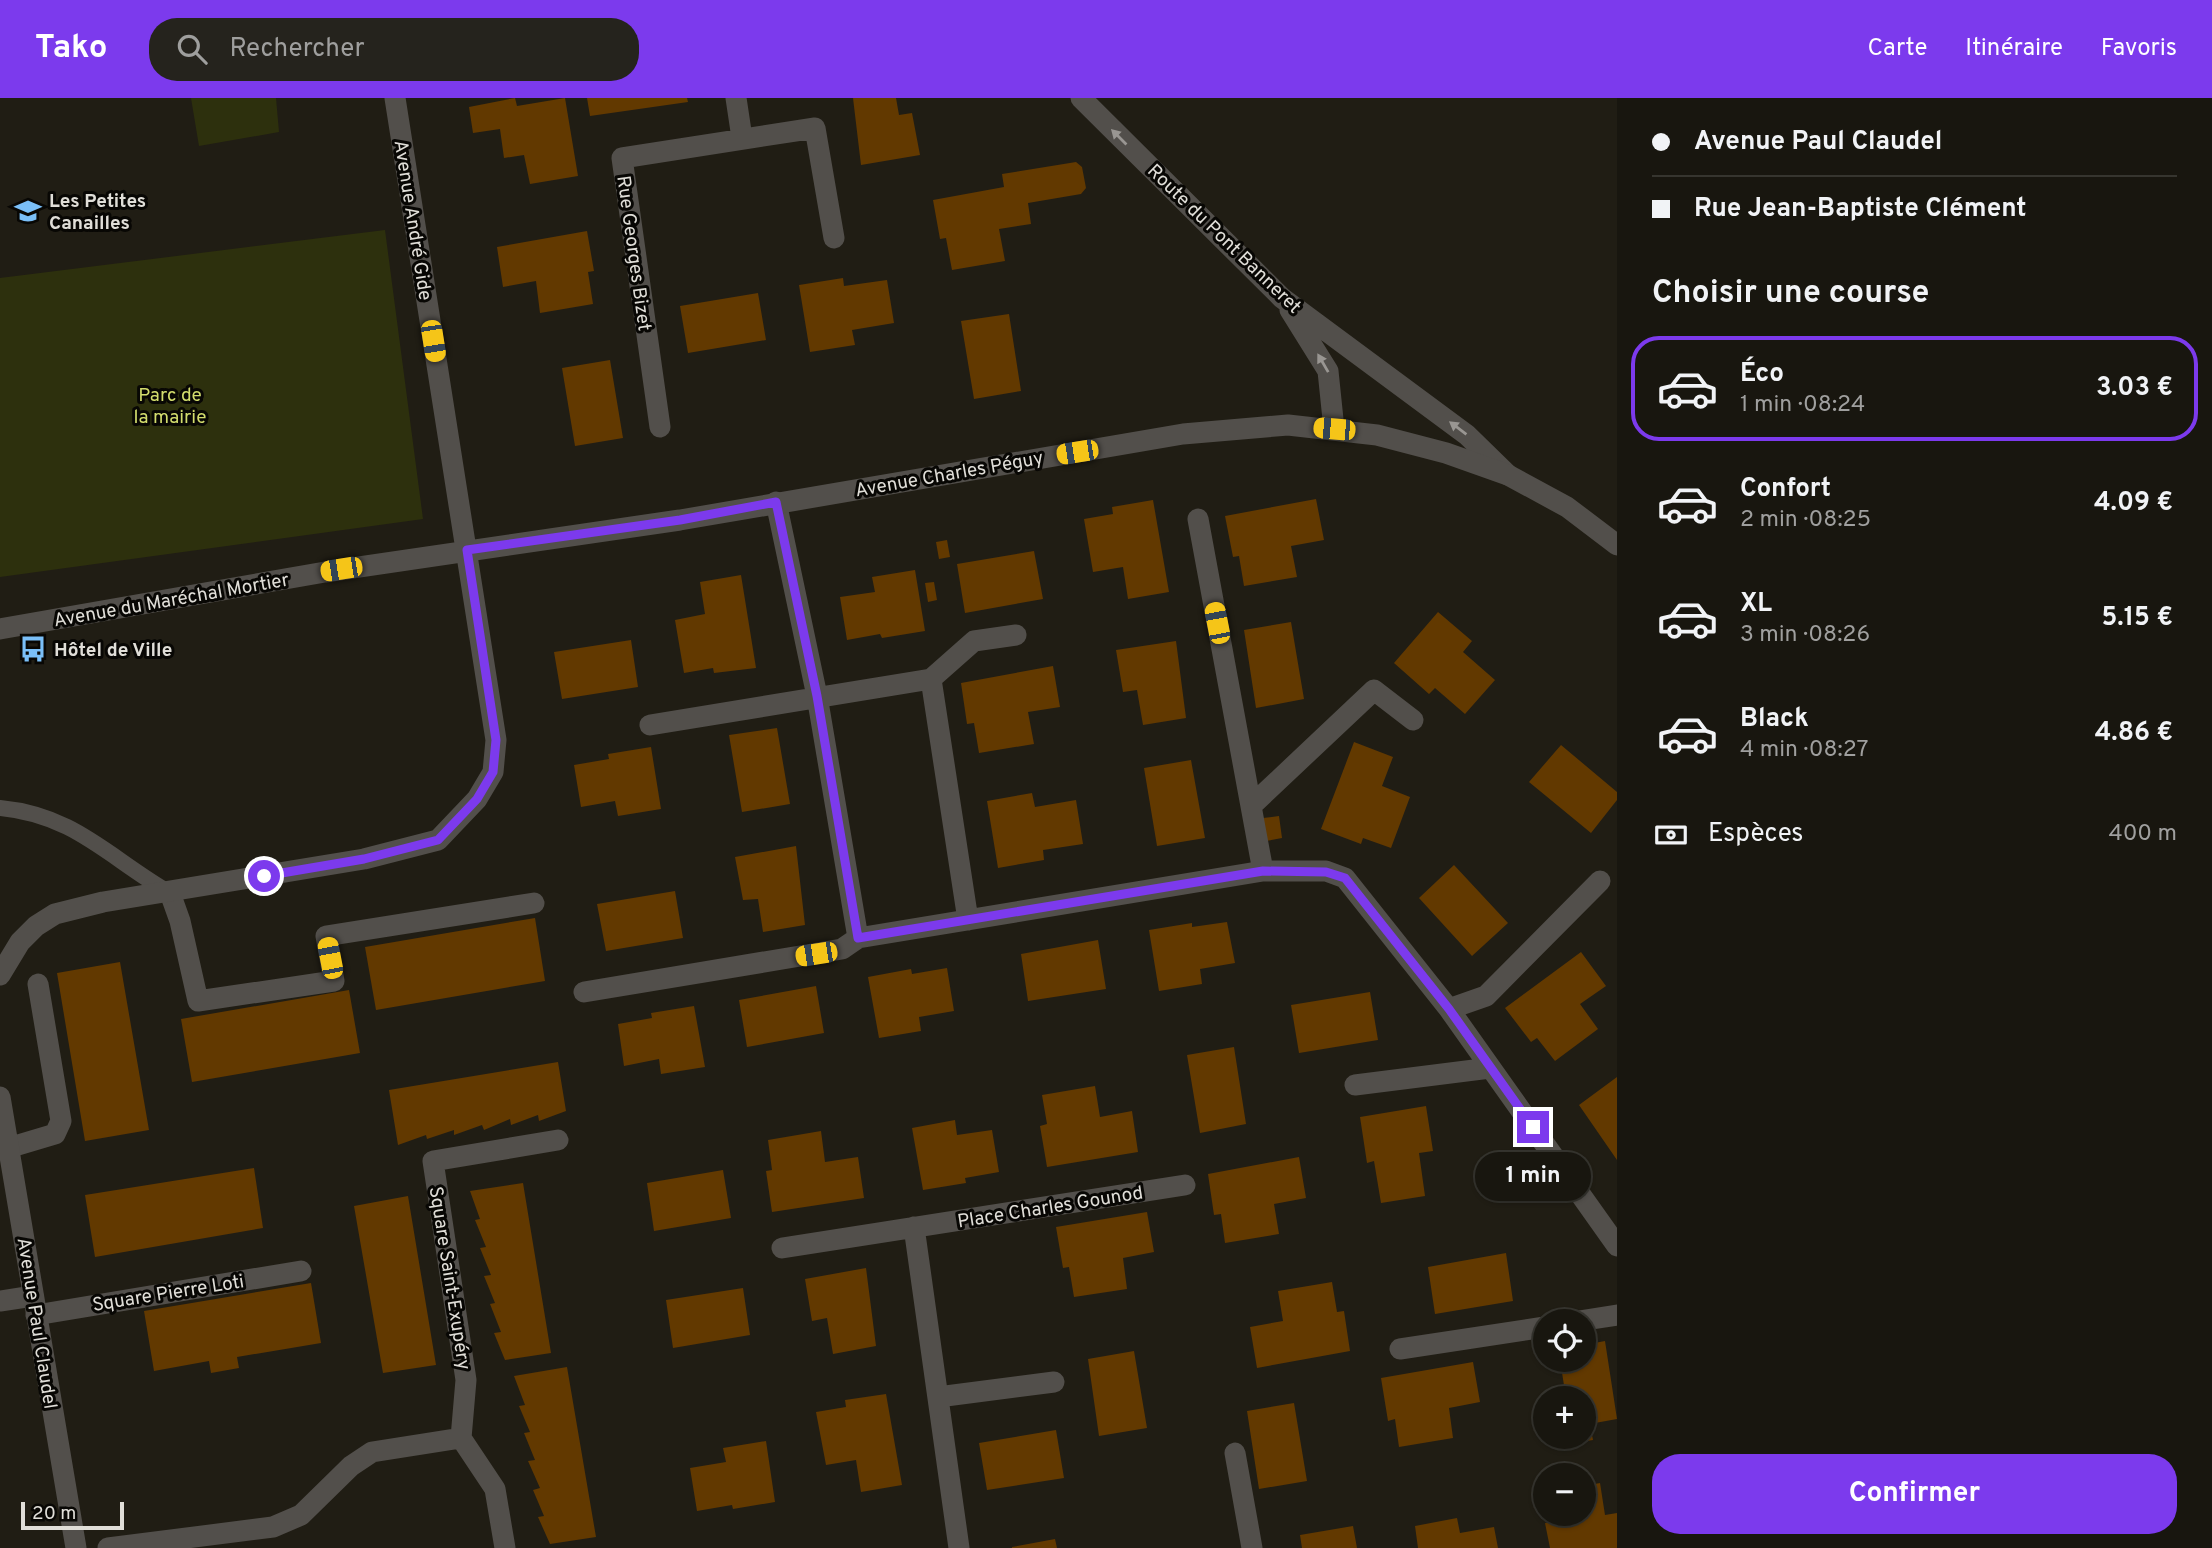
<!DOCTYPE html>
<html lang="fr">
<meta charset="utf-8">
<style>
:root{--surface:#18160f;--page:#25231d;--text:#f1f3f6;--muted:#9f9f9e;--line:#36352f;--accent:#7c3aed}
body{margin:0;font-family:Overpass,sans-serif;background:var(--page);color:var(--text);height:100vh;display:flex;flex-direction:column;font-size:26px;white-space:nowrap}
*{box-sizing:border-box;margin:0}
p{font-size:23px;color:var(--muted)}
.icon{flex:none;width:38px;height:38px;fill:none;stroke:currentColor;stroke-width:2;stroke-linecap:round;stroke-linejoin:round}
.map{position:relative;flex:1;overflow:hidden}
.details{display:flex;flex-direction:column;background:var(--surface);width:595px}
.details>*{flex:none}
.top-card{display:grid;align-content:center;height:154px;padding:0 35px;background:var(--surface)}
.fabs{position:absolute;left:1533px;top:1211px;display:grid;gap:14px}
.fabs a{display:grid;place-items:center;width:63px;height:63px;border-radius:50%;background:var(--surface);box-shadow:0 2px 5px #0004,0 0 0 2px var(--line);font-size:35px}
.scale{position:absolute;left:21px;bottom:18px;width:103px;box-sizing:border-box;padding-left:7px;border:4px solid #e0ded8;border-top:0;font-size:19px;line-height:24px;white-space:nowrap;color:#e0ded8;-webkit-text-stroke:5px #080704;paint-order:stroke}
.end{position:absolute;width:32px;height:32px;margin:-16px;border:9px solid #7c3aed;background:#fff;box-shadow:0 0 0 4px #fff}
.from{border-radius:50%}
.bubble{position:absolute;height:49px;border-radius:24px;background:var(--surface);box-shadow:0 2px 5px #0004,0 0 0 2px var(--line);font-size:23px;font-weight:700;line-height:49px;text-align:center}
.car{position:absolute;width:21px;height:42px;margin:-21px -10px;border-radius:9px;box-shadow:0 0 5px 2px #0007;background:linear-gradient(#f5c518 24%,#345 0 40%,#f5c518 0 76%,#345 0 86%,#f5c518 0)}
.top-card b{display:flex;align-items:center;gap:24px;height:66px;font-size:26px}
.top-card b+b{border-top:2px solid var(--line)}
.top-card i{width:18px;height:18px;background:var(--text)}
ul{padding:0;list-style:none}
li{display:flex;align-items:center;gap:21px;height:105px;margin:0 14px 10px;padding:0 21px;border:4px solid transparent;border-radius:28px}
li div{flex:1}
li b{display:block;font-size:26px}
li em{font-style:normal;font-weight:700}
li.active{border-color:var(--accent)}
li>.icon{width:63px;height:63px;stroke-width:1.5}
h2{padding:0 35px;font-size:32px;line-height:84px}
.pay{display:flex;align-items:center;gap:18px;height:77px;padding:0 35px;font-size:26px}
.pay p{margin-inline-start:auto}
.primary-button{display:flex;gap:14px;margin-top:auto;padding:14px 35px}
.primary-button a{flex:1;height:80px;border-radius:28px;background:var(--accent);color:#fff;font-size:28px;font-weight:700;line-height:80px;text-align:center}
header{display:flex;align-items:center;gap:42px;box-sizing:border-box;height:98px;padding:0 35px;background:var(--accent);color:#fff}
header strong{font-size:33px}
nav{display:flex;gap:38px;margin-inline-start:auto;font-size:24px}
.search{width:490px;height:63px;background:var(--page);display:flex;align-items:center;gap:18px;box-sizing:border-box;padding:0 24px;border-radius:28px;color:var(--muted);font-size:26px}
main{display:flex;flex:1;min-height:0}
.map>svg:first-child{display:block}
.green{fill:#2d300d}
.building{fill:#623900}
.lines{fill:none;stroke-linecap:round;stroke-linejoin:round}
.service{stroke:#524f4b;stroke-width:16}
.minor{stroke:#524f4b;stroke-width:21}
.tertiary{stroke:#524f4b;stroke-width:21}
.oneway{fill:#999692}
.route{stroke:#7c3aed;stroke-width:9}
.labels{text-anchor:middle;stroke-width:6;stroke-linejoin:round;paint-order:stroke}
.poi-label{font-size:19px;font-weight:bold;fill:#e0ded8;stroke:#080704;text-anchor:start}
.street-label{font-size:19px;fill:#e0ded8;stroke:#080704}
.park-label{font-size:19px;fill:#d3dd6d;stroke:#080704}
</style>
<header>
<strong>Tako</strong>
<div class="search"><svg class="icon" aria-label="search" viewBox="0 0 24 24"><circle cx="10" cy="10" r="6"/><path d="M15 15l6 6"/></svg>Rechercher</div>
<nav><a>Carte</a><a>Itinéraire</a><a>Favoris</a></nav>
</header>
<main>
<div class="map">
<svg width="1617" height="1450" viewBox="0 0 1617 1450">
<rect width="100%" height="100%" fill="#201d14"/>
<path class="green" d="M191,0h85l3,34 -80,14z
M385,132l38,289 -423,58v-299z"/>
<path class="building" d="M515,0l2,8 48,-8 13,78 -48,8 -6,-29 -20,3 -4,-29 -27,4 -4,-26z
M587,0h100l1,4 -98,14z
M853,0h43l3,17 13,-2 8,42 -59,10z
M1076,64l6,5 4,21 -5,6 -53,9 3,21 -32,5 6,32 -53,9 -6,-32 -6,1 -7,-39 71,-13 -2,-13z
M587,133l7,40 -6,1 5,32 -53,9 -4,-32 -33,6 -6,-40z
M843,180l1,8 43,-6 7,43 -42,7 3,15 -45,7 -11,-67z
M758,195l8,47 -78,13 -8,-47z
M1009,216l12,77 -47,8 -13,-78z
M610,262l13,78 -48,8 -13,-78z
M1316,401l8,41 -33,6 6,31 -53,9 -5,-30 -6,1 -8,-41z
M1153,402l16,92 -41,7 -5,-32 -30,5 -9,-53 29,-5 -1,-7z
M947,442l3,17 -11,2 -3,-17z
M1034,453l9,48 -78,14 -8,-49z
M915,472l10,61 -43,7 -2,-4 -33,6 -7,-43 35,-5 -3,-15z
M741,477l15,93 -42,5 -1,-5 -29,5 -9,-53 30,-6 -5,-32z
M934,484l3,18 -9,2 -3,-19z
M1438,514l34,29 -9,11 32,28 -30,34 -30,-26 -6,6 -35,-31z
M1291,524l13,77 -48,9 -12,-78z
M631,542l7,47 -76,12 -8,-47z
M1176,543l10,77 -43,7 -6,-35 -14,2 -7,-42z
M1053,568l7,41 -32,5 6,32 -55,9 -5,-30 -7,1 -6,-41z
M777,630l13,76 -48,8 -13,-77z
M1354,644l39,15 -11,29 28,11 -19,51 -28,-10 -2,6 -40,-15z
M1561,647l56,47v8l-26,33 -62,-51z
M651,649l10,62 -43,7 -3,-15 -34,6 -7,-42 35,-6 -1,-5z
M1191,662l14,78 -48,8 -13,-78z
M1032,695l3,14 41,-7 7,44 -40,6 1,10 -46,8 -11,-67z
M1279,718l3,22 -16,3 -3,-23z
M796,748l9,79 -42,7 -5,-33 -15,1 -8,-43z
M1454,767l54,58 -36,33 -53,-58z
M675,793l8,47 -77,13 -9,-47z
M535,820l10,63 -169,29 -11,-63z
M1227,824l8,41 -35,6 2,15 -43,7 -10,-61 43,-7v4z
M1098,842l8,49 -78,12 -7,-47z
M1581,854l25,34 -26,18 18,25 -43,32 -18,-23 -6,4 -26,-34z
M120,864l29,168 -64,11 -28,-168z
M947,870l7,43 -35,6 2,14 -42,7 -11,-61 43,-8 1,5z
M816,888l8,47 -77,14 -8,-47z
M349,892l11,63 -168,29 -11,-63z
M1370,894l8,48 -79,13 -8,-48z
M694,908l11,61 -44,7 -2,-15 -35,7 -6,-42 34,-6 -1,-5z
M1234,949l12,77 -46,9 -13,-78z
M558,964l8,49 -27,10 -1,-6 -27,10 -1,-6 -26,11 -2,-5 -28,10v-5l-27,9 -1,-4 -28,10 -9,-55z
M1617,979v83l-38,-55z
M1095,988l5,31 32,-6 6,41 -91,15 -7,-41 7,-2 -5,-29z
M1426,1008l7,45 -14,2 6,43 -44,7 -7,-42 -7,2 -7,-46z
M955,1022l2,15 35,-5 7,42 -34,6 1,5 -43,7 -11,-62z
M821,1033l4,31 33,-5 6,41 -92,14 -6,-41 6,-1 -4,-30z
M1299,1059l7,41 -32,6 5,30 -54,9 -4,-29 -7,1 -6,-41z
M254,1070l9,60 -168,29 -10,-62z
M723,1072l8,48 -77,13 -7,-48z
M523,1085l28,170 -46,7 -11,-27 7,-1 -11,-28 5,-1 -11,-27 7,-1 -11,-27 6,-1 -11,-27 5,-1 -10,-28z
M408,1098l28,169 -53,8 -29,-167z
M1147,1114l7,40 -31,6 4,31 -53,8 -5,-30 -6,1 -7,-41z
M1506,1155l7,48 -78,13 -7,-47z
M866,1170l10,78 -43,8 -6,-36 -15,3 -7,-42z
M1332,1184l5,30 7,-1 6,40 -93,17 -7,-41 33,-6 -5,-30z
M311,1185l10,60 -84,14 2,11 -28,5 -2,-12 -55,10 -10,-60z
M743,1190l7,47 -77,13 -7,-48z
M1605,1243l12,78 -33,6v-27h-18l-6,-38h24v-15z
M1134,1253l13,77 -48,8 -11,-77z
M1473,1264l7,40 -31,6 4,30 -54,9 -4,-28 -7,2 -7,-43z
M567,1269l29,170 -46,7 -12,-27 6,-1 -11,-26 7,-2 -12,-27 7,-1 -11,-27 6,-1 -11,-26 6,-1 -11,-29z
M886,1296l16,91 -41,7 -5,-32 -30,5 -10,-53 30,-5 -1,-7z
M1294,1305l13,78 -48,8 -12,-78z
M1590,1327l3,15 -12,2 3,-16z
M1056,1332l8,48 -77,12 -8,-47z
M766,1343l9,61 -42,7 -1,-4 -35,6 -7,-43 36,-6 -3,-14z
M1600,1385l5,32 12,-2v35h-67l-5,-25 7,-1 -2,-8h34v-28z
M1457,1420l3,15 34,-6 4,21h-80l-3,-22z
M1353,1428l4,22h-55l-2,-13z
M1055,1441l2,9h-45v-1z"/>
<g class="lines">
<path class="service" d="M0,710c75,7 109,50 170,85"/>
<path class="minor" d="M736,0l6,40
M1081,0l201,200 185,137 41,40
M1290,212l38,61 6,58
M660,329l-38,-269 193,-30 19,110
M776,404l41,194 41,242
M1198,421l65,352
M931,581l43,-38 42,-6
M650,627l281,-46 37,241
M1251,708l123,-116 39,30
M170,795l10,28 18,80 136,-20 -8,-45 208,-33
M584,894l258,-43 16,-11 405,-67h63l19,7 104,131 168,237
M1449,911l37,-13 114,-115
M1355,987l135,-17
M8,1050l47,-14 6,-13 -23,-137
M914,1129l45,321
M782,1150l403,-63
M0,1203l33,-5
M36,1217l265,-44
M1579,1223l38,-6
M1400,1251l145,-22
M938,1299l116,-15
M1235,1355l17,95
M108,1450l165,-21 28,-12 50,-49 21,-14 89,-14
M505,1450l-10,-59 -34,-51 5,-58 -33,-219 125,-21"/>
<path class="tertiary" d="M0,531l325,-57 355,-52 503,-86 105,-9 89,10 69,18 62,22 59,32 50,38
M0,877l20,-33 16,-16 19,-12 48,-12 261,-43 74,-19 39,-41 16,-27 3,-32 -101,-642
M0,999l76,451"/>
</g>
<defs><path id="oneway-solid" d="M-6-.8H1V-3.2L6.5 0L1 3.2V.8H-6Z" transform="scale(1.75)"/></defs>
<g class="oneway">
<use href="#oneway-solid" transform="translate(1119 39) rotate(-135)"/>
<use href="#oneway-solid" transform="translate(1323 265) rotate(-120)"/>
<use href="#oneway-solid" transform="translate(1458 330) rotate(-143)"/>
</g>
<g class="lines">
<path class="route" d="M264,778l100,-17 74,-19 39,-41 16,-27 3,-32 -29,-190 213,-30 96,-18 41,194 41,242 405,-67 63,1 19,6 104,131 84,118"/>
</g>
<defs>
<g id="school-bare" transform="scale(2.1)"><path d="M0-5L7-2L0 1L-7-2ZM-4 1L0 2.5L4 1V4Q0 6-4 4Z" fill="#7abff8" stroke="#080704" stroke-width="2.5" paint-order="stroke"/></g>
<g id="bus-bare" transform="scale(2.1)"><path d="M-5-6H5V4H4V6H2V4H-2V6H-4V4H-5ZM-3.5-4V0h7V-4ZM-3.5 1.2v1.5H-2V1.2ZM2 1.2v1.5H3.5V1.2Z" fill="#7abff8" stroke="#080704" stroke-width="2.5" paint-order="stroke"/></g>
</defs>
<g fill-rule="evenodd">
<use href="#school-bare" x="28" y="113"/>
<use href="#bus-bare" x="33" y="551"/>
</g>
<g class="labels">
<g class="poi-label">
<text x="49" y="109">Les Petites<tspan x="49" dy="22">Canailles</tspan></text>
<text x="54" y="558">Hôtel de Ville</text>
</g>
<g class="street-label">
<text transform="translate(414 122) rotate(81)" y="7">Avenue André Gide</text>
<text transform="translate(1225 140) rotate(44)" y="7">Route du Pont Banneret</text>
<text transform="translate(635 155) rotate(82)" y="7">Rue Georges Bizet</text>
<text transform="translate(949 375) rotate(-10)" y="7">Avenue Charles Péguy</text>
<text transform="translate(171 501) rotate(-10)" y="7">Avenue du Maréchal Mortier</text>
<text transform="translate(1050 1108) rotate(-9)" y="7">Place Charles Gounod</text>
<text transform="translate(451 1180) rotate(81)" y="7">Square Saint-Exupéry</text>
<text transform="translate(168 1194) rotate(-9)" y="7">Square Pierre Loti</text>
<text transform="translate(38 1225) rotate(81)" y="7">Avenue Paul Claudel</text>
</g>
<g class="park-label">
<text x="170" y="303">Parc de<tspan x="170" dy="22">la mairie</tspan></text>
</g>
</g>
</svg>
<div class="fabs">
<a><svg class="icon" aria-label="locate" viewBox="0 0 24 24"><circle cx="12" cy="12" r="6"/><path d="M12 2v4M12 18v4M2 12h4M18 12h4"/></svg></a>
<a>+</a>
<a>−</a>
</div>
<div class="scale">20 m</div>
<i class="end from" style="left:264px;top:778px"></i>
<i class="end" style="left:1533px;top:1029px"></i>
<div class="bubble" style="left:1475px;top:1054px;width:116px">1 min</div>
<i class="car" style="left:433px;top:243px;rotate:171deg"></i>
<i class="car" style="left:1334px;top:331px;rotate:275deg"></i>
<i class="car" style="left:1077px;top:354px;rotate:261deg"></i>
<i class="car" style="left:341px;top:471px;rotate:261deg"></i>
<i class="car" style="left:1217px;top:525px;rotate:349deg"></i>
<i class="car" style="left:816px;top:856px;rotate:261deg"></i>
<i class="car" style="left:330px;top:860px;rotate:349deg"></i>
</div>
<section class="details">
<div class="top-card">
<b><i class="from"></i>Avenue Paul Claudel</b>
<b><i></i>Rue Jean-Baptiste Clément</b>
</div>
<h2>Choisir une course</h2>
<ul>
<li class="active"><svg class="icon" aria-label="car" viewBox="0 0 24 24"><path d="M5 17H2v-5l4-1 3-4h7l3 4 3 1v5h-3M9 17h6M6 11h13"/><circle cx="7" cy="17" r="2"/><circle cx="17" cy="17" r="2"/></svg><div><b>Éco</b><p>1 min · 08:24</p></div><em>3.03 €</em></li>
<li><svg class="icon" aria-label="car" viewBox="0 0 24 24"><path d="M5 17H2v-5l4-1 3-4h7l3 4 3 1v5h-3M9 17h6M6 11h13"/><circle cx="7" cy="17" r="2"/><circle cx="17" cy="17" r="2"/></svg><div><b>Confort</b><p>2 min · 08:25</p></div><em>4.09 €</em></li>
<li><svg class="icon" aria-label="car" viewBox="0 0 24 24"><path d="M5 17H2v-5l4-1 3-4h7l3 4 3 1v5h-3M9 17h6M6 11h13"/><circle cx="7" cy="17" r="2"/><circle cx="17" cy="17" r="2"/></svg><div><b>XL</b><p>3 min · 08:26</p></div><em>5.15 €</em></li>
<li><svg class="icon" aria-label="car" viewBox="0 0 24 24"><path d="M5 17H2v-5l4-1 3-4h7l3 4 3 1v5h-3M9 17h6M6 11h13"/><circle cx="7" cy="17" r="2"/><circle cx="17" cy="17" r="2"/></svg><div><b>Black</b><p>4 min · 08:27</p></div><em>4.86 €</em></li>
</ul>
<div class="pay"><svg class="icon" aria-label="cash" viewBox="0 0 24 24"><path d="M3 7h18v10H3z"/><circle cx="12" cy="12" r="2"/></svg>Espèces<p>400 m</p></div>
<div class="primary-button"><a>Confirmer</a></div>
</section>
</main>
